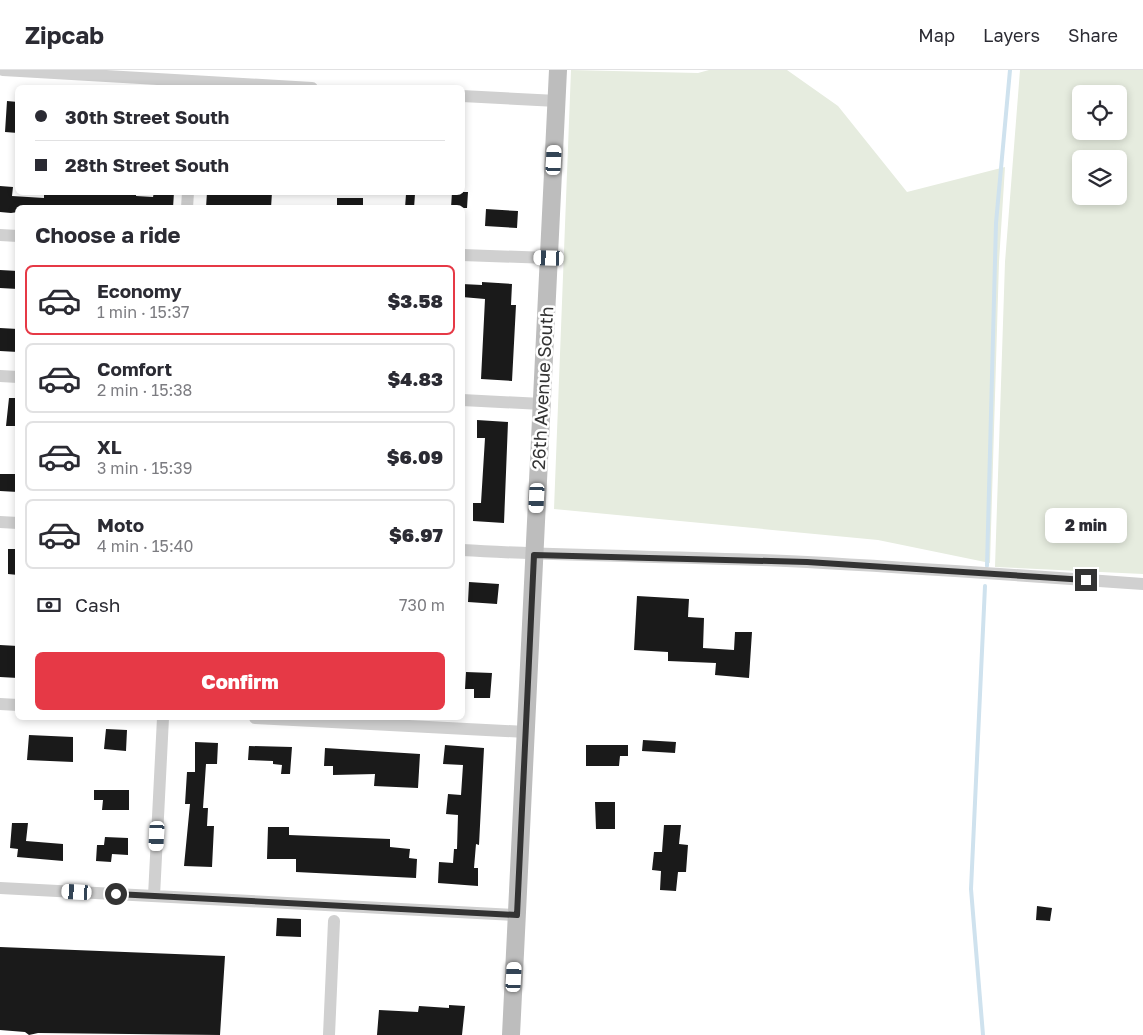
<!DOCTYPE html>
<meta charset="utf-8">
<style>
:root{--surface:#fff;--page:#f2f2f3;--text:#2b2b33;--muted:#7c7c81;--line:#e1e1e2;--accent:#e63946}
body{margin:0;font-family:"Golos Text",sans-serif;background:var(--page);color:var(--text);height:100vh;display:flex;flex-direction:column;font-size:19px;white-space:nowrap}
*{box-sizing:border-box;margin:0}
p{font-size:16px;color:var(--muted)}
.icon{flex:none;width:28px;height:28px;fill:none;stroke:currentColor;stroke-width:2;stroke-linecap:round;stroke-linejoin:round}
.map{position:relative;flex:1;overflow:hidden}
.panel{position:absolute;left:15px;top:135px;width:450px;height:515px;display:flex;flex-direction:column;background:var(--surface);border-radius:8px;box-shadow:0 2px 8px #0003}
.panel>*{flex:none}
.hud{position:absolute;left:15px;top:15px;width:450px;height:110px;border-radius:8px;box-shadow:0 2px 8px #0003;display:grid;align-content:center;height:110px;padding:0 20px;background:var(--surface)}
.buttons{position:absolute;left:1072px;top:15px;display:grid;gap:10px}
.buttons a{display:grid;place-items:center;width:55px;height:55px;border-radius:8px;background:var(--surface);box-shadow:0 2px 8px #0003;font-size:25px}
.end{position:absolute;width:22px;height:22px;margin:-11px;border:6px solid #333;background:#fff;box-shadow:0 0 0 2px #fff}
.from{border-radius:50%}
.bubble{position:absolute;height:35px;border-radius:8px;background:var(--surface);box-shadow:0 2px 8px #0003;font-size:16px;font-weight:800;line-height:35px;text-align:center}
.car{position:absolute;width:15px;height:30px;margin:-15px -8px;border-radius:6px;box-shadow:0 0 4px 1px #0007;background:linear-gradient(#fff 24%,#345 0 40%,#fff 0 76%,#345 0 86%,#fff 0)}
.hud b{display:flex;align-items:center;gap:18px;height:48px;font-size:19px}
.hud b+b{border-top:1px solid var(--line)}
.hud i{width:12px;height:12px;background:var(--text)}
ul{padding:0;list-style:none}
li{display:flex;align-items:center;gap:15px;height:70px;margin:0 10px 8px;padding:0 10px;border:2px solid var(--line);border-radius:8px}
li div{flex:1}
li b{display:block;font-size:19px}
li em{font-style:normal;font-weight:800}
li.current{border-color:var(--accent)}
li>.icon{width:45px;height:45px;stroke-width:1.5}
h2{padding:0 20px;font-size:22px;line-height:60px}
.pay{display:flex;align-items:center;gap:12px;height:55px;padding:0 20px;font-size:19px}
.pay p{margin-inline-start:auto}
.cta{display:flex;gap:10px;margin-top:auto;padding:10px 20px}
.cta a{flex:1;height:58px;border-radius:8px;background:var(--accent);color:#fff;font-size:20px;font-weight:800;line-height:58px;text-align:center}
header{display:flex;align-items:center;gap:30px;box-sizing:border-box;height:70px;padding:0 25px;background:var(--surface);border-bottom:1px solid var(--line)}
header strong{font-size:24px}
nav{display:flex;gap:28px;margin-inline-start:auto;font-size:18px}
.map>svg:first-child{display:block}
.green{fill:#e6ecdf;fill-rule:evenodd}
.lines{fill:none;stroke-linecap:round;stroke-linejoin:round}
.stream{stroke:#cfe2ee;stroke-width:4}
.building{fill:#1a1a1a}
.street{stroke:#d0d0d0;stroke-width:12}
.secondary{stroke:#bdbdbd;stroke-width:18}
.route{stroke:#333;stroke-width:6}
.labels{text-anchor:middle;stroke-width:5;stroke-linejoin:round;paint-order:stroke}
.street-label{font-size:18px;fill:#333;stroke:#fff}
</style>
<header>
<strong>Zipcab</strong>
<nav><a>Map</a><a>Layers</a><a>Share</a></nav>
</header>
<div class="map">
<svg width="1143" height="965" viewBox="0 0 1143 965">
<rect width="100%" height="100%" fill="#fff"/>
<path class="green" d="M571,0l127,3 11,-3h78l51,36 69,86 98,-25 -6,95 -9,301 -112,-23 -324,-31z
M1020,0h123v504l-148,-7 10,-305zM1081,24h38v37h-38zM1081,89h38v37h-38z"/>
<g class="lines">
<path class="stream" d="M987,496l9,-343 14,-153
M983,965l-12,-146 14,-303"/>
</g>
<path class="building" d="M7,31l11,1v31l-13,-1z
M0,116l13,1 -1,9 32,2v-6h92v4l17,1 1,-5h20l-1,16h-155v4l-7,1 -11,-1z
M207,122h65l-1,16h-65z
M452,122h16l-1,16h-16z
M406,124h9l-1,14h-9z
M337,128h26v10h-26z
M486,139l32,2 -1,17 -32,-2z
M0,200l18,1v18l-18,-1z
M482,212l30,2 -1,21h5l-4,76 -31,-2 4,-80 -23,-2v-13l20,1z
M0,258l18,1v23l-18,-1z
M9,328h9v28h-12z
M477,350l31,2 -4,101 -31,-2v-18h8l4,-65h-8z
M0,404h18v18l-18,-1z
M8,479h10v26l-10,-1z
M469,512l30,2 -2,20 -29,-2z
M637,526l52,3 -1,18 16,1 -1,30 31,2 1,-18h17l-3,46 -34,-3 1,-12 -48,-2v-9l-34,-2z
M0,575l18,1v32l-18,-1z
M466,602l26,1 -2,25h-16v-9h-9z
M106,659l21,1 -1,21 -22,-2z
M29,665l44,2v25l-46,-2z
M643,670l33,2 -1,11 -33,-2z
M195,672l23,1 -1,21h-11l-3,44h5l-1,18h7l-2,41 -28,-1 6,-62h-5l2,-32h8z
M445,675l39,3 -5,97 -3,-1 -2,24h4v18l-40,-3 1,-21 14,1 1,-14h3l1,-34 -12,-1 2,-20 13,1 2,-30 -20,-1z
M586,675h42v11h-8l-1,10h-33z
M249,676l43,1 -2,27h-9l1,-9 -9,-1v-3l-25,-1z
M325,678l95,6 -2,34 -44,-2 1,-12 -42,1v-9h-9z
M94,720h35v20h-27l1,-10h-9z
M595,732h20v27h-19z
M12,753h16l-2,18 37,3v17l-46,-4 1,-8 -8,-1z
M664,755h17l-2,19 9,1 -2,27h-8l-2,19 -16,-1 1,-19 -9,-1 2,-18h8z
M268,757h21v8l101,4v8l20,2 -1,9 8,1 -1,19 -120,-6v-13h-29z
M105,767l23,1v17l-16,-1 -1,8 -15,-1 1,-16h7z
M1037,836l15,2 -2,13 -14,-1z
M277,848l24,1v18l-25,-1z
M0,877l225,9 -5,79 -182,-2 -9,2 -4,-3 -25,-2z
M449,935l16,1 -3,29h-85l2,-25 39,2 1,-6 30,2z"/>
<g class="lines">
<path class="street" d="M3,0l309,18
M462,26l95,5
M187,138l1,-16
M0,165l18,1
M462,185l87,3
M0,306l18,1
M462,330l80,4
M0,452l18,1
M462,480c115,7 230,6 345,12 112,6 224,14 336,22
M0,634l18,1
M255,648l271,14
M0,818l517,27
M154,826l9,-178
M329,965l5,-114"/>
<path class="secondary" d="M511,965l47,-965"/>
</g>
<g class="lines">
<path class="route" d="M116,824l401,21 17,-360 273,7 279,18"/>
</g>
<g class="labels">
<g class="street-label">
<text transform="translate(543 318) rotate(-87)" y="6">26th Avenue South</text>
</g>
</g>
</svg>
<div class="buttons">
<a><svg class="icon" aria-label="locate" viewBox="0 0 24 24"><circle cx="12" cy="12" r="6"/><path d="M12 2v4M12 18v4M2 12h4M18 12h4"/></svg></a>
<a><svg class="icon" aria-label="layers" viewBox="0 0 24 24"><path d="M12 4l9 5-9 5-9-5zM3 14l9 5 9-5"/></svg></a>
</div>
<i class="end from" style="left:116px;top:824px"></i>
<i class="end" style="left:1086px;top:510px"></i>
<div class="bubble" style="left:1045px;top:438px;width:82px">2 min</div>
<i class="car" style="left:554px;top:90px;rotate:3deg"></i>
<i class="car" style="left:549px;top:188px;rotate:272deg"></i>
<i class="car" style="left:537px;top:428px;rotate:183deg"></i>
<i class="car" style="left:157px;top:766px;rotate:183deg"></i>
<i class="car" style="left:77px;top:822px;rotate:273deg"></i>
<i class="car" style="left:514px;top:907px;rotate:3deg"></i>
<div class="hud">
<b><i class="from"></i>30th Street South</b>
<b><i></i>28th Street South</b>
</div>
<section class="panel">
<h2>Choose a ride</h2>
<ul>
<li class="current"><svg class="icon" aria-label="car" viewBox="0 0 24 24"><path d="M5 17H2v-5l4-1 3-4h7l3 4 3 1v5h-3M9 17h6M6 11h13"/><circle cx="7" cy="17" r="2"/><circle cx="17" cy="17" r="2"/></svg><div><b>Economy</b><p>1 min · 15:37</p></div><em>$3.58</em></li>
<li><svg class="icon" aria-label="car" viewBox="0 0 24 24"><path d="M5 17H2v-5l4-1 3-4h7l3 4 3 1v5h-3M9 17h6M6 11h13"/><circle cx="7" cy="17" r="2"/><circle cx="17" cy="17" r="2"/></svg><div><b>Comfort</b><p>2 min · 15:38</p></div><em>$4.83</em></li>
<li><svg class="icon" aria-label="car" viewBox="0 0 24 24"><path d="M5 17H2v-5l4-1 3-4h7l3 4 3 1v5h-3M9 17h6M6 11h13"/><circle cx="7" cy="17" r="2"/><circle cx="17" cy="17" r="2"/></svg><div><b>XL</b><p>3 min · 15:39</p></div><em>$6.09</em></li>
<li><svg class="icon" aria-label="car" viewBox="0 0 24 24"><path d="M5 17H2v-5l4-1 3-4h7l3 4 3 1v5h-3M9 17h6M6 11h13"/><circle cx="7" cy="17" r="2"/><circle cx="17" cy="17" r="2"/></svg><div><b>Moto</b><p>4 min · 15:40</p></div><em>$6.97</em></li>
</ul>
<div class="pay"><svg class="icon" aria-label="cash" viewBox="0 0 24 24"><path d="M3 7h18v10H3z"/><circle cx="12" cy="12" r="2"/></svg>Cash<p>730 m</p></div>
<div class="cta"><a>Confirm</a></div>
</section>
</div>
